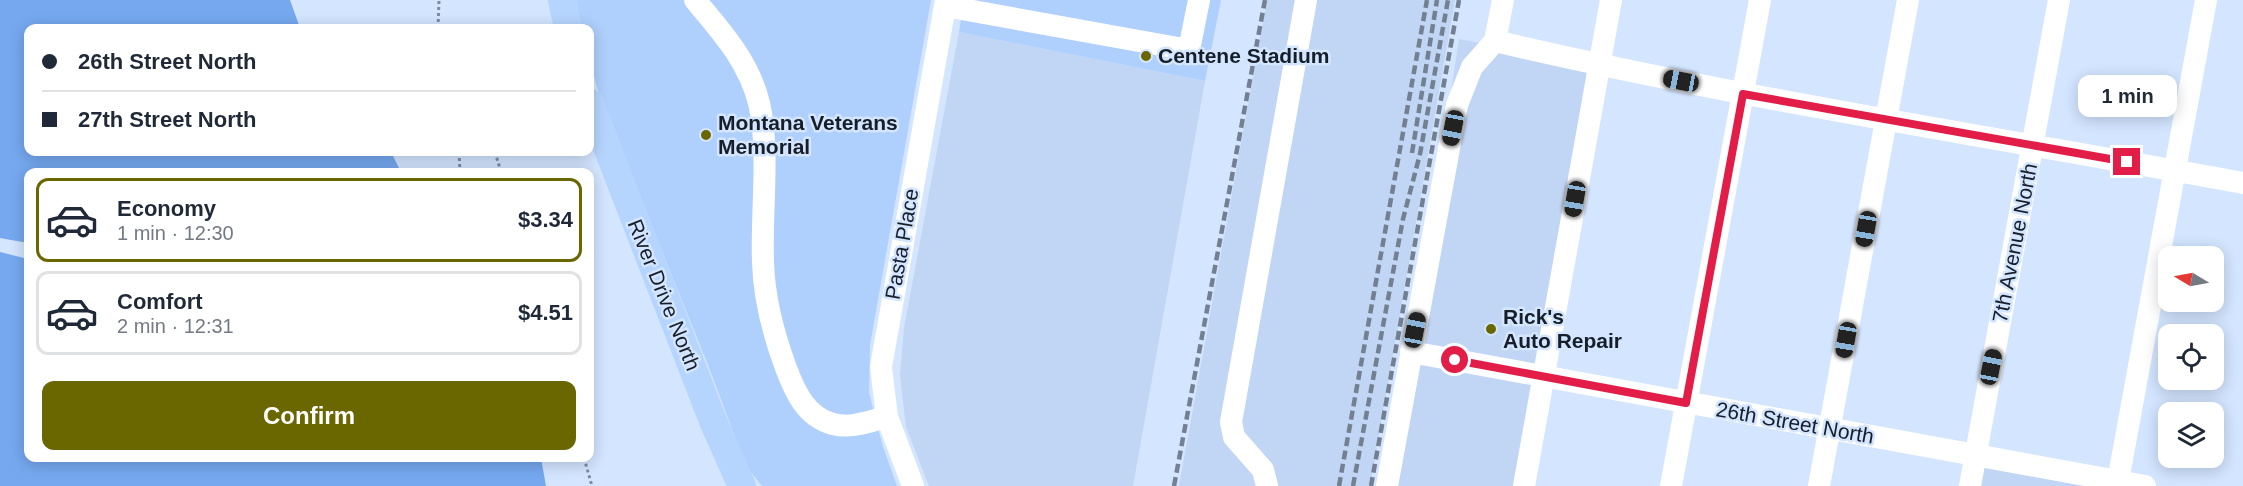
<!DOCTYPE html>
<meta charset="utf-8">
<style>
:root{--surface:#fff;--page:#f6f6f7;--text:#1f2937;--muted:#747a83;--line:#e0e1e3;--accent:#6b6700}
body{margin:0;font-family:Arial,sans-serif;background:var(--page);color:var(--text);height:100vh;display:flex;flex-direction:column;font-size:22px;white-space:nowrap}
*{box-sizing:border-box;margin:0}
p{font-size:20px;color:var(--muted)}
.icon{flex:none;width:33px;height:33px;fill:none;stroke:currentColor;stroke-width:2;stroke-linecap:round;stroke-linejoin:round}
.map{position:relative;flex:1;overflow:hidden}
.side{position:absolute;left:24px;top:168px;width:570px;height:294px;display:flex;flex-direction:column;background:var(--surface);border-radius:12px;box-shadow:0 3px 15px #0003}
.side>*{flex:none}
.hud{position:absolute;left:24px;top:24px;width:570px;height:132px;border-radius:12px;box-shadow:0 3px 15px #0003;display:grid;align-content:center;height:132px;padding:0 18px;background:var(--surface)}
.needle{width:39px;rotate:280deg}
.buttons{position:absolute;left:2158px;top:246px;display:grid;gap:12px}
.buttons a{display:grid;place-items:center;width:66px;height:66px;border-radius:12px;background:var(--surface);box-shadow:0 3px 15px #0003;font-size:30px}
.end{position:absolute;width:27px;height:27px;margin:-14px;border:8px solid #e11d48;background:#fff;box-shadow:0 0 0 3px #fff}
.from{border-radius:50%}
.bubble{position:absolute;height:42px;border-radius:12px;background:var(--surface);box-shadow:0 3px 15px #0003;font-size:20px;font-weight:700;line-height:42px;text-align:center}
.car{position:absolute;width:18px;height:36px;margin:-18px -9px;border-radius:8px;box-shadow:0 0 4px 2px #0007;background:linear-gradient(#222 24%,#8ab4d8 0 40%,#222 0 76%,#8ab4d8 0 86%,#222 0)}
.hud b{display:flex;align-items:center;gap:21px;height:57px;font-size:22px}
.hud b+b{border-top:2px solid var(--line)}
.hud i{width:15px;height:15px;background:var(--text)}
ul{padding:10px 0 0;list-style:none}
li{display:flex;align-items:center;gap:18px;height:84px;margin:0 12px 9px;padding:0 6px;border:3px solid var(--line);border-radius:12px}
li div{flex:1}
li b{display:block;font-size:22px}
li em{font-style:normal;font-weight:700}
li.active{border-color:var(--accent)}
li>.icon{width:54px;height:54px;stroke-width:1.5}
.button{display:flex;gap:12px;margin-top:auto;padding:12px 18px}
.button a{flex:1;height:69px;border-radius:12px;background:var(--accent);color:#fff;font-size:24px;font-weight:700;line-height:69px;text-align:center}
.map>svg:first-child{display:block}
.built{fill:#c1d6f4}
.green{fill:#afcffc}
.water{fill:#75a8ef}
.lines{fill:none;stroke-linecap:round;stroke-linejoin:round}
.path{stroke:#7e8b9f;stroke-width:3;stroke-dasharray:3 3;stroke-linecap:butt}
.minor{stroke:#fff;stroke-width:22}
.major{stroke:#b6d5fe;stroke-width:28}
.rail{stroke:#738092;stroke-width:4.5;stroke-dasharray:9 4.5;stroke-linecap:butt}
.route{stroke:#e11d48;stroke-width:8}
.poi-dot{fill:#6b6700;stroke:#d3e5ff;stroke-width:2}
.labels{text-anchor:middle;stroke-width:5;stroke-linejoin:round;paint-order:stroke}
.poi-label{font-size:21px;font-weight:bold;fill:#161e29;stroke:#d3e5ff;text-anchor:start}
.street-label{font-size:21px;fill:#161e29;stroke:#d3e5ff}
</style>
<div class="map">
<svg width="2243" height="486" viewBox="0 0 2243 486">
<rect width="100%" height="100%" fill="#d3e5ff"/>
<path class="built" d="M1267,0h188l-85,486h-191z
M959,32l246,49 -72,405h-204l-23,-59 -6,-52 4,-47z
M1459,39l140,26 -75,421h-137l24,-134z
M1975,456l168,30h-174z"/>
<path class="green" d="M572,0h359l-61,345 -1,48 14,54 14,39h-135l-16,-20 -38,-101 -108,-268 -10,-34v-35h-11z
M964,0h257l-16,81 -246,-49z"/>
<path class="water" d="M0,0h290l10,28h-272v124h363l10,20h-373v71l-28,-5z
M0,252l28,7v199h513l5,28h-546z"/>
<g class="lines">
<path class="path" d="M438,28l1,-28
M459,152l1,20
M495,152l6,20
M584,458l8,28"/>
<path class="minor" d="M695,0c27,32 54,62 64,103 11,47 2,109 4,159 1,36 10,71 23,106 9,24 20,49 47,56 18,5 37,-3 54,-7
M945,6l244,44 10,-50
M1495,41c247,58 499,96 748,142
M1411,352l734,134
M2118,481l88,-481
M913,486l-26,-69 -6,-50 65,-367
M1267,486l-4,-16 -29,-33 -3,-15 75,-422
M1387,486l70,-381 15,-38 23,-26 8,-41
M1524,486l87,-486
M1671,486l89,-486
M1819,486l89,-486
M1970,486l89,-486"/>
<path class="major" d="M562,0l6,28
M590,103l123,318 29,65"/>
<path class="rail" d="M1412,153l25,-153
M1174,486l91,-486
M1339,486l88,-486
M1353,486l50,-267 17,-65 28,-154
M1371,486l88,-486"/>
</g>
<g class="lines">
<path class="route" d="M1455,360l231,43 57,-309 384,68"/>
</g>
<g class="poi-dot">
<circle cx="1146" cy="56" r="6"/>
<circle cx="706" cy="135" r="6"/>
<circle cx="1491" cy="329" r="6"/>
</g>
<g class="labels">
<g class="poi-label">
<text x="1158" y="63">Centene Stadium</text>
<text x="718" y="130">Montana Veterans<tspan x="718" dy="24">Memorial</tspan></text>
<text x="1503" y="324">Rick's<tspan x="1503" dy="24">Auto Repair</tspan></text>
</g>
<g class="street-label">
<text transform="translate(2015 243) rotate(-79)" y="7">7th Avenue North</text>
<text transform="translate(902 244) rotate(-80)" y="7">Pasta Place</text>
<text transform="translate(664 295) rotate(68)" y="7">River Drive North</text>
<text transform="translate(1795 423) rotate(10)" y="7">26th Street North</text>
</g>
</g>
</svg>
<div class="buttons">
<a><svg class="needle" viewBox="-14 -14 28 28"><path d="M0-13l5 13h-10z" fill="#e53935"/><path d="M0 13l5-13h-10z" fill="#747a83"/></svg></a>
<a><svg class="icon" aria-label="locate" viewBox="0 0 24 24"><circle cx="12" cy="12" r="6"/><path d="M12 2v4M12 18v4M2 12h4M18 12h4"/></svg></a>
<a><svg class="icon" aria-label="layers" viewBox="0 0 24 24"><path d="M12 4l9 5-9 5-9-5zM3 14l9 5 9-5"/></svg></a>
</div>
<i class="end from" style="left:1455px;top:360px"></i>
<i class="end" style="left:2127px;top:162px"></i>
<div class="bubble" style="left:2078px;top:75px;width:99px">1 min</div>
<i class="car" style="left:1681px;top:81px;rotate:281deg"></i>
<i class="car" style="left:1453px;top:128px;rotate:191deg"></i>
<i class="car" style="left:1575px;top:199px;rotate:190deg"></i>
<i class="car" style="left:1866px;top:229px;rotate:190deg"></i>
<i class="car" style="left:1415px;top:330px;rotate:11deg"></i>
<i class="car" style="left:1846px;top:340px;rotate:190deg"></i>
<i class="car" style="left:1991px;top:367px;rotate:11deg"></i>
<div class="hud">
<b><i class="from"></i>26th Street North</b>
<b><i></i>27th Street North</b>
</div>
<section class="side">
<ul>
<li class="active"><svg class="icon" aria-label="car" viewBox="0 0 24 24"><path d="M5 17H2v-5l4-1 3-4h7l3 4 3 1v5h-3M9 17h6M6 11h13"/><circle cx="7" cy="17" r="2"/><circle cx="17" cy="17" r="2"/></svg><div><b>Economy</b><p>1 min · 12:30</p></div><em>$3.34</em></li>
<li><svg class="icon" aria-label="car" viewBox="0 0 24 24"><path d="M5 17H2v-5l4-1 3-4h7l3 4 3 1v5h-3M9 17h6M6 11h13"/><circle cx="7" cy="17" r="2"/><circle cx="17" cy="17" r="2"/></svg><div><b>Comfort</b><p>2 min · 12:31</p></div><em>$4.51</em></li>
</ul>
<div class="button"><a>Confirm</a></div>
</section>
</div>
